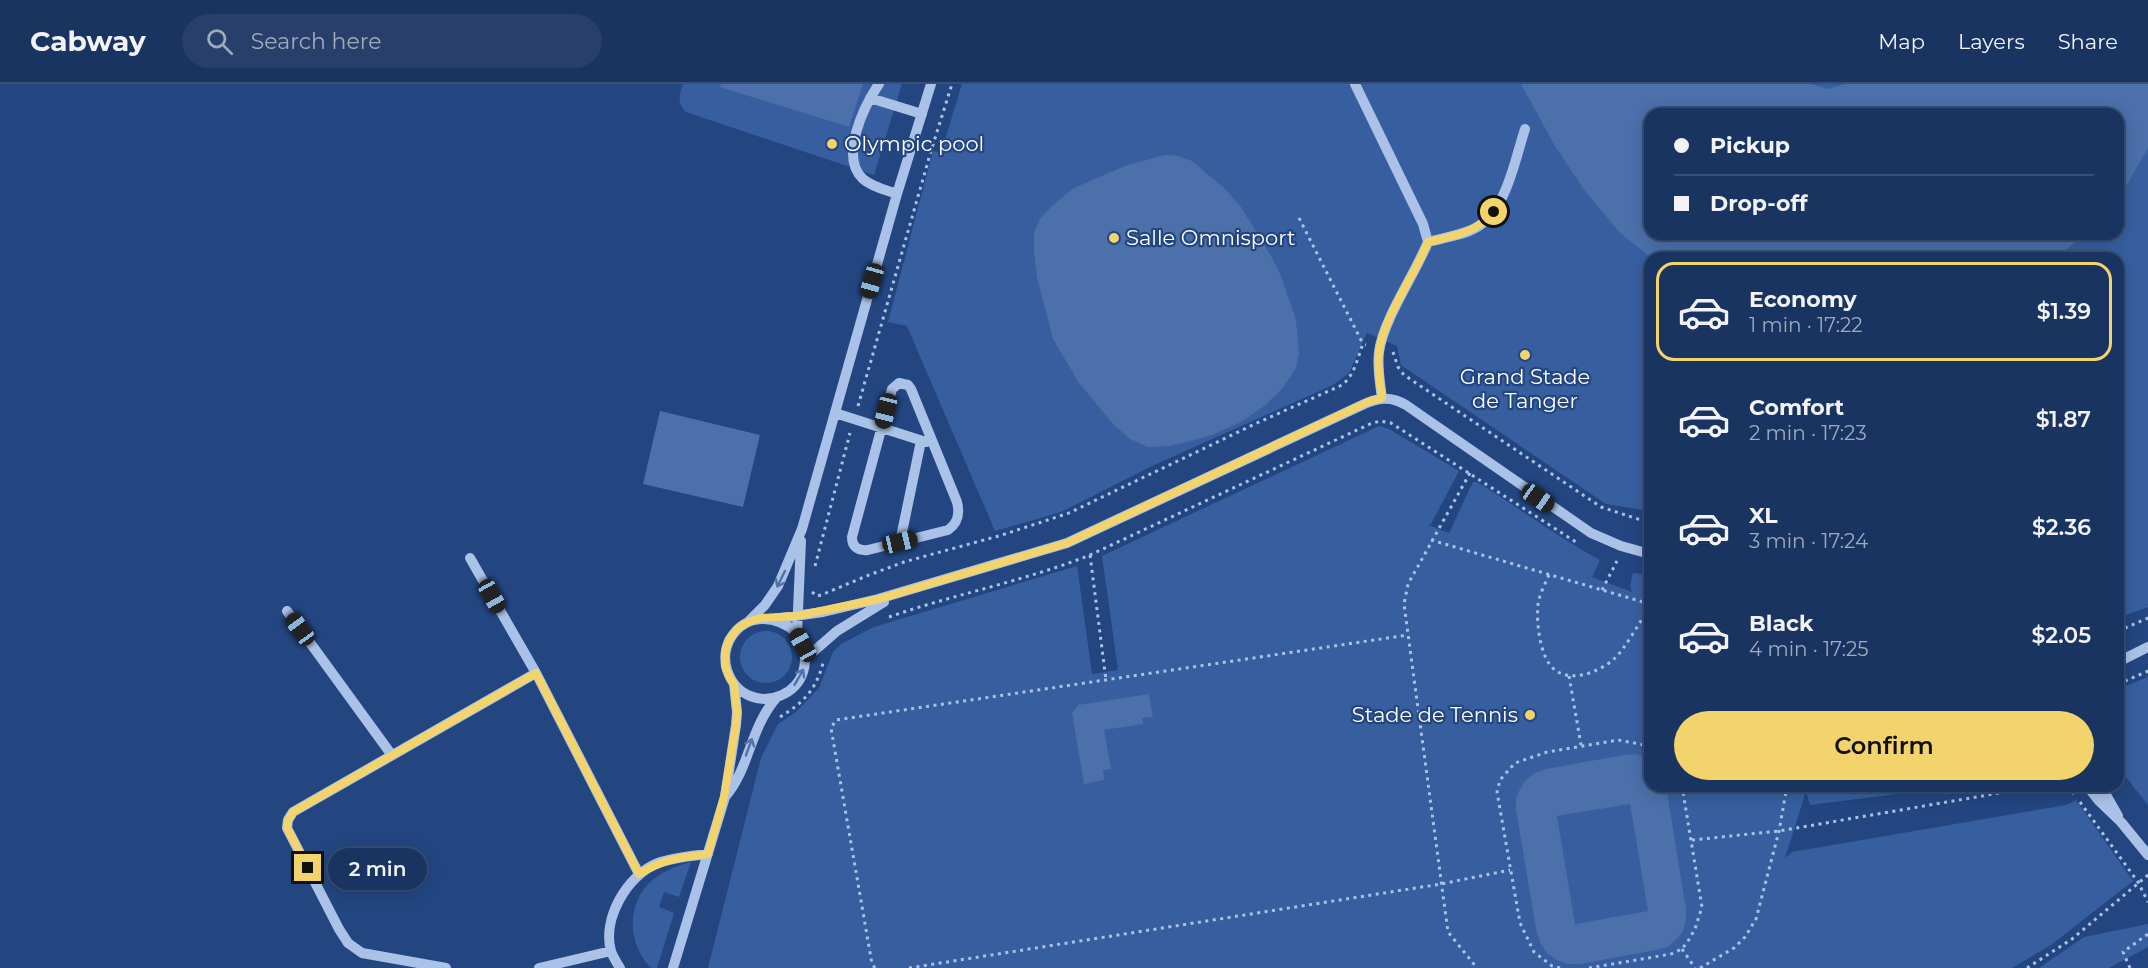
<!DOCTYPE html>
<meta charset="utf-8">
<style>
:root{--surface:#1a3461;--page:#273f6a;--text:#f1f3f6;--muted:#9faabd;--line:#384f76;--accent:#f3d46c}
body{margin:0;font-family:Montserrat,sans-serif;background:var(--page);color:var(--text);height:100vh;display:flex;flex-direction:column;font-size:22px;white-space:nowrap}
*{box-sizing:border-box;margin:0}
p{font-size:20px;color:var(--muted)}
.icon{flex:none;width:33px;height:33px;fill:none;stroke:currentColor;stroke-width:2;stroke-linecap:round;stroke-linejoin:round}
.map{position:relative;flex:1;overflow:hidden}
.panel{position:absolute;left:1644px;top:168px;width:480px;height:540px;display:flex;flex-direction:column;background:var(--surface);border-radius:18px;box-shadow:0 3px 15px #0003,0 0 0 2px var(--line)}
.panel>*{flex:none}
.guide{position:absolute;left:1644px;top:24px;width:480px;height:132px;border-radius:18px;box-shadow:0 3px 15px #0003,0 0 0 2px var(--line);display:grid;align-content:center;height:132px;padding:0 30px;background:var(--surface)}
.end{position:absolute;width:27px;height:27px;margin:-14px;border:8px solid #f3d46c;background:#111;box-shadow:0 0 0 3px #111}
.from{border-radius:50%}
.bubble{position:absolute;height:42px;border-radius:21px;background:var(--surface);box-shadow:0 3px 15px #0003,0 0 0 2px var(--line);font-size:20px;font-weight:600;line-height:42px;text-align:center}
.car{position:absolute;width:18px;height:36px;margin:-18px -9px;border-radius:8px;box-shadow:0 0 4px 2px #0007;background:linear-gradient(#222 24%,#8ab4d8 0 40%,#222 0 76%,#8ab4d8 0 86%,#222 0)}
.guide b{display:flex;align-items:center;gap:21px;height:57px;font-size:22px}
.guide b+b{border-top:2px solid var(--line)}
.guide i{width:15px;height:15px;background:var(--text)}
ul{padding:10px 0 0;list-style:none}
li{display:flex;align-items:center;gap:18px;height:99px;margin:0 12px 9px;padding:0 18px;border:3px solid transparent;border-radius:18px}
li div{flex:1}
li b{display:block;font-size:22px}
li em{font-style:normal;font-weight:600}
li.active{border-color:var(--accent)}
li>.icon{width:54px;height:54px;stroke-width:1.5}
.button{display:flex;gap:12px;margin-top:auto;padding:12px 30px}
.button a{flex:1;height:69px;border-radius:36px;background:var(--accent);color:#111;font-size:24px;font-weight:600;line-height:69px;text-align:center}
header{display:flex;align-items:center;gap:36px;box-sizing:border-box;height:84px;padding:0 30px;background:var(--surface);border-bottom:2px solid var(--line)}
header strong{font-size:28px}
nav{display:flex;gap:33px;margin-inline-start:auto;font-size:21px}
.search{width:420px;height:54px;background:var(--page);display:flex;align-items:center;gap:15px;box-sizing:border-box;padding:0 21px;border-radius:33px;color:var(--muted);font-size:22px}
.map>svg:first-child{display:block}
.green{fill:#375f9f;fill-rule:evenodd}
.building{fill:#4b70aa;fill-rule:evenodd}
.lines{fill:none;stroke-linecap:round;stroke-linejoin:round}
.path{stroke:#aac2e7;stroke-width:3;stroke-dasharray:3 4.5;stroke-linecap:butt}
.minor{stroke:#aac2e7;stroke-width:10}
.oneway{stroke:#5271a5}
.route{stroke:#f3d46c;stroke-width:8}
.poi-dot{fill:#f3d46c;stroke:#234681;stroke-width:2}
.labels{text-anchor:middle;stroke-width:4.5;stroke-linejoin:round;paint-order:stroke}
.poi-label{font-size:21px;fill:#fff;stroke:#234681;text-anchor:start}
</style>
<header>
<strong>Cabway</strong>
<div class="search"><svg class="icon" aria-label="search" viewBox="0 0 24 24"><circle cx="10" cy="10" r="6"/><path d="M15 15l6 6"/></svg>Search here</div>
<nav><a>Map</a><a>Layers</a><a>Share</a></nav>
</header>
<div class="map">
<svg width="2148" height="884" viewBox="0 0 2148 884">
<rect width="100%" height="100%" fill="#234681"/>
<path class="green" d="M683,0h219l-28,91 -188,-63c-9,-9 -7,-17 -3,-28z
M962,0h1186v523l-30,11v-360h-468v253l-44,-7 -205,-139 -4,-19 -30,-13 -18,40 -16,12 -179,80 -93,47 -66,19 -88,-205 -19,-4 45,-171 8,2zM1650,30h468v120h-468z
M1379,342l10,3 70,42 -28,53 -3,1 21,8 24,-51h4c41,25 80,55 123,78l-8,17 40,15 -2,-6 3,-13 17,2v211h310l-150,19 -4,-14 -21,67 7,-6 274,-47 10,-5 57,81 -82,64 -39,23h-1304l53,-210 17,-34 18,-12 23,-24 14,-36 8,-8 33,-17 203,-61 15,108 26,-4 -16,-114z
M740 573a26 26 0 1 1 52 0a26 26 0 1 1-52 0Z
M2148,593v128l-30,-38v-78z
M691,778l-12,35 -15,-5 -5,15 15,6 -17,55h-6c-23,-23 -25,-61 -2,-85 11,-11 27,-17 42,-21z
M2148,840v23l-39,21h-70l45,-31z"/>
<path class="building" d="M721,0h142l-14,43 -129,-40z
M1521,0h291l15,5 18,-5h303v64l-30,52v-86h-468v120h434l-27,24h-406l-32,-26 -34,-41 -30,-45z
M1165,71l13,1 14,5 33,28 16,18 30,49 10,20 15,44 3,33 -3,15 -14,21 -19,18 -22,15 -29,13 -22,6 -20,5 -22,1 -18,-8 -16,-14 -35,-42 -26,-44 -16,-62 -3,-25v-19l6,-14 13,-14 21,-17 53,-23z
M660,327l100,24 -17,72 -100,-23z
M1149,610l4,23 -11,1 1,6 -39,6 7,39 -8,1 1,10 -20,4 -12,-71 6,-8z
M1636,670l14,5v27h16l20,123v11l-3,11 -7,9 -9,7 -11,3 -76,14h-12l-11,-4 -10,-7 -6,-9 -4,-10 -21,-124v-11l4,-10 6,-9 9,-7 11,-4 78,-14zM1630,720l18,107 -73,13 -18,-108z"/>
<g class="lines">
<path class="path" d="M1299,134l64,126
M1393,268l5,15 6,8 197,132 49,16
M858,322l73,-255 21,-67
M1470,389l-62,111 -4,20 44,328 29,36
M1431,456l219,64
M1090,471l16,125
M815,482l35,-133
M1549,491c-4,9 -10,20 -11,30 -2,17 2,54 17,65 17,13 44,2 59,-11 11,-10 27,-39 36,-53
M1602,506l15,-29
M812,508l5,4 4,-1 48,-20 35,-13 98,-27 67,-22 188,-90 83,-37c14,-8 17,-27 23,-42l3,1
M889,533c66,-23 136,-36 201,-62l280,-131 10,-3 11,2 188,121
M2118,547l30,-13
M1569,592l12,69
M2118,600l30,-13
M780,633c23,-14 36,-27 43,-54
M2068,702l6,8
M2080,718l58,80 10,20
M1692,756l87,-9 261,-45
M1682,865l13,19
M875,884l-3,-4 -41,-236 5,-8 572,-85
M909,884l532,-84 69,-14
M1560,884l-8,-2 -18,-14 -14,-29 -23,-131 3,-12 15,-17 32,-11 71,-12 32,6
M1589,884l82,-14 11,-5 6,-8 7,-12 7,-22 -20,-121
M1700,884l34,-20 11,-11 11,-18 23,-88 8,-45
M2027,884l45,-29 76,-64
M2130,884l-7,-16 25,-18"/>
<path class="minor" d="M879,0c-15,22 -40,73 -16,95 9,8 23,11 34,15
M1355,0l68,140 5,18c-13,32 -45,78 -49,110 -2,15 1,31 3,46
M870,14l52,16
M1428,158c14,-4 28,-6 41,-11 37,-14 45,-69 56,-102
M899,299l9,2 3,4 46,113c3,12 1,21 -9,28l-80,20c-10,1 -16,-3 -16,-13l40,-148z
M835,329l91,29
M900,458l21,-101
M470,474l66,115 103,201
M287,527l104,143
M774,535l49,-7 55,-13 189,-56 293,-137c16,-8 30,-11 46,-1l185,128 30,13 29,8
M748,538l17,-17 13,-19 24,-57 95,-335 34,-110
M797,549c-21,-18 -51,-21 -67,6 -5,9 -6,21 -3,31 19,56 104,23 70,-37l4,-92
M806,574l31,-27 47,-29
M2118,578l30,-15
M2087,702l12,15 22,21 27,33
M2101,702l17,30
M725,713c25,-29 24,-67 51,-99
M446,884l-84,-15 -14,-10 -9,-14 -52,-101 1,-8 5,-8 243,-139
M539,884l72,-17
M620,884c-3,-5 -7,-11 -9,-17 -9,-32 16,-76 47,-88 16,-6 33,-7 50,-9
M673,884l52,-171 11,-72 1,-13 -3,-28"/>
</g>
<defs><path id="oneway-shaft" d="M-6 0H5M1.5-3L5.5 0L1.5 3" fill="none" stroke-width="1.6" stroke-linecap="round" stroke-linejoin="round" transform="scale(1.5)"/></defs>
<g class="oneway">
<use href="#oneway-shaft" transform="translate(781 495) rotate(116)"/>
<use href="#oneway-shaft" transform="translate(799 593) rotate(-60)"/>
<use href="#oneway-shaft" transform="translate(749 663) rotate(-70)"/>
</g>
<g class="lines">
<path class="route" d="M308,784l-21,-40 1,-8 5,-8 243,-139 103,201c24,-15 42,-17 69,-20l16,-57 12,-72 1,-13 -3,-28 -4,-6 -5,-12v-14l4,-12 8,-11 11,-7 13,-4 35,-2 83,-17 188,-56 301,-141 14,-4c-2,-15 -5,-30 -3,-46 4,-34 36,-77 49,-110 25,-6 48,-9 66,-30"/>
</g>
<g class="poi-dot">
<circle cx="832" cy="60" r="6"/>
<circle cx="1114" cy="154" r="6"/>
<circle cx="1525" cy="271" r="6"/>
<circle cx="1530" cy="631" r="6"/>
</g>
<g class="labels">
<g class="poi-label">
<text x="844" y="67">Olympic pool</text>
<text x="1126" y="161">Salle Omnisport</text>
<text x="1525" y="300" text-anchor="middle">Grand Stade<tspan x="1525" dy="24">de Tanger</tspan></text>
<text x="1518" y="638" text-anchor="end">Stade de Tennis</text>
</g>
</g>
</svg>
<i class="end from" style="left:1494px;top:128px"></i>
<i class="end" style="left:308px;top:784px"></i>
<div class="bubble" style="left:328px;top:764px;width:99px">2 min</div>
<i class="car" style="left:872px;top:197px;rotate:196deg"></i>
<i class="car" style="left:886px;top:327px;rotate:194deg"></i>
<i class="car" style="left:1538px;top:414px;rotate:125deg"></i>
<i class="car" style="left:900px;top:458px;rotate:77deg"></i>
<i class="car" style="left:492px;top:512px;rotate:151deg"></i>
<i class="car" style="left:300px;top:545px;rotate:324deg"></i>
<i class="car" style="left:803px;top:561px;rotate:331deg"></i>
<div class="guide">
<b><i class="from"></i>Pickup</b>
<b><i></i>Drop-off</b>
</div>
<section class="panel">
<ul>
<li class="active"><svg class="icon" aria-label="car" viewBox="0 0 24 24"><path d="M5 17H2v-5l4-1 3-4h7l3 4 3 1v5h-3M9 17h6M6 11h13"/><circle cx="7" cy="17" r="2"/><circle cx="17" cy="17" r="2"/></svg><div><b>Economy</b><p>1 min · 17:22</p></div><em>$1.39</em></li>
<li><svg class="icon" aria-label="car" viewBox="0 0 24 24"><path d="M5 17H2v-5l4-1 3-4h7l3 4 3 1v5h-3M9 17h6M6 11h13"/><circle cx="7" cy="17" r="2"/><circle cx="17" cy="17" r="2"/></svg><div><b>Comfort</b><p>2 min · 17:23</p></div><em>$1.87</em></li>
<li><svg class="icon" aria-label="car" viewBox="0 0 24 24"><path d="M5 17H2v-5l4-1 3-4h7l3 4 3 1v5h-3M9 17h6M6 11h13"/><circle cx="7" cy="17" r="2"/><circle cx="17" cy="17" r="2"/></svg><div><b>XL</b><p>3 min · 17:24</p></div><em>$2.36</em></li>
<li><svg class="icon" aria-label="car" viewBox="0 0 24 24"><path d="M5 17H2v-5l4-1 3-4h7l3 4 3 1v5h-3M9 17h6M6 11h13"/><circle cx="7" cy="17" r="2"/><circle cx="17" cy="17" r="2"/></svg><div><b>Black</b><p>4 min · 17:25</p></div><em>$2.05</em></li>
</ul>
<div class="button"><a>Confirm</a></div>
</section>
</div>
